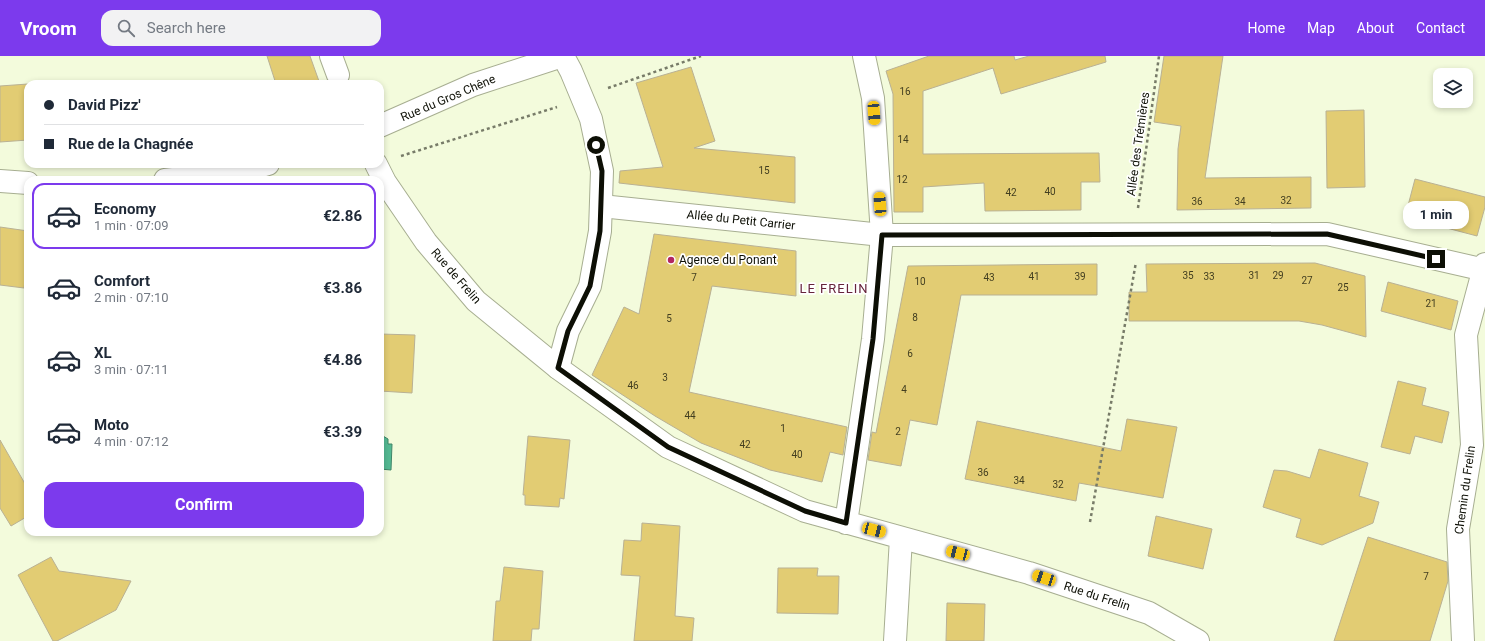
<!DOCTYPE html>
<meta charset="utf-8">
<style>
:root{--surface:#fff;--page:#f2f2f3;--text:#1f2937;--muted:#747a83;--line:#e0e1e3;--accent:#7c3aed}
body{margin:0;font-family:Roboto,sans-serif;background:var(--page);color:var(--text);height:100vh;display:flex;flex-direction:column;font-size:15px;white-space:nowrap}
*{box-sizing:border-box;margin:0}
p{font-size:13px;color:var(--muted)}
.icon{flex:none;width:22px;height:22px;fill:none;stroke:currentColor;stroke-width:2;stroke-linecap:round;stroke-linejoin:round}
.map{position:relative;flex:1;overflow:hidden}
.side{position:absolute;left:24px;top:120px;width:360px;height:360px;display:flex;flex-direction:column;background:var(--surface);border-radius:12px;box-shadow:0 2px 6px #0003}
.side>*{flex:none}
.hud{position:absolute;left:24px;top:24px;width:360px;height:88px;border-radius:12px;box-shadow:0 2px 6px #0003;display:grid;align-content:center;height:88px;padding:0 20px;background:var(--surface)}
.buttons{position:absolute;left:1433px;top:12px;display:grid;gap:8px}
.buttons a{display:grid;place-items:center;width:40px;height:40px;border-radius:8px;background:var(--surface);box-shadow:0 2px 6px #0003;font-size:20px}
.end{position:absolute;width:18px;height:18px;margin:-9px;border:5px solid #0d0f05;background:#fff;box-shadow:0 0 0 2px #fff}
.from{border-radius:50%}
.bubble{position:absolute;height:28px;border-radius:12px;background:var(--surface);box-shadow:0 2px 6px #0003;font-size:13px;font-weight:700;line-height:28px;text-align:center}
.car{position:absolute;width:12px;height:24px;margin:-12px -6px;border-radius:5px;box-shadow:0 0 3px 1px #0007;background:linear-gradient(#f5c518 24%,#345 0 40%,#f5c518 0 76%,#345 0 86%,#f5c518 0)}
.hud b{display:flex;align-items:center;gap:14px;height:38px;font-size:15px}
.hud b+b{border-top:1px solid var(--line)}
.hud i{width:10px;height:10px;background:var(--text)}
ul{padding:7px 0 0;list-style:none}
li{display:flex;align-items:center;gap:12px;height:66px;margin:0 8px 6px;padding:0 12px;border:2px solid transparent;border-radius:12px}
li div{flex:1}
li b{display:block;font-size:15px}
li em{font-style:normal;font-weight:700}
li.active{border-color:var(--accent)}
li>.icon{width:36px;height:36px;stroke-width:1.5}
.action{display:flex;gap:8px;margin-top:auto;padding:8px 20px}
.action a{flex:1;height:46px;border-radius:12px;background:var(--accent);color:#fff;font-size:16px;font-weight:700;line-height:46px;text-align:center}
header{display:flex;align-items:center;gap:24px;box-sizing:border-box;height:56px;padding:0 20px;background:var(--accent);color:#fff}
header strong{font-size:19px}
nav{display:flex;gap:22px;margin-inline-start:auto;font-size:14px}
.search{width:280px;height:36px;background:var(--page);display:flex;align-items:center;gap:10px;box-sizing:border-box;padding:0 14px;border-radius:12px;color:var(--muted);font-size:15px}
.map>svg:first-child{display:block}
.water{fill:#54b993;stroke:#3f8668}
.building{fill:#e2cc73;stroke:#b9b194}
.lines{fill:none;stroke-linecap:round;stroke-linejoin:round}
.pedestrian-casing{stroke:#a7ae91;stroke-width:24}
.minor-casing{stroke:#a7ae91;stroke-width:24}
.tertiary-casing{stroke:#a7ae91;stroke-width:24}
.path{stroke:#777b68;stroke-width:2.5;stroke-dasharray:3 3;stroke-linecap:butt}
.pedestrian{stroke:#fff;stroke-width:22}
.minor{stroke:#fff;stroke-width:22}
.tertiary{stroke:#fff;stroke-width:22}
.route{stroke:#0d0f05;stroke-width:5}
.poi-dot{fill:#b22660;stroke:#fff;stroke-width:1.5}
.labels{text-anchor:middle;stroke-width:3.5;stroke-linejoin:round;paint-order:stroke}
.number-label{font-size:10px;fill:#423e20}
.street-label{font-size:12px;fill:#0d0f05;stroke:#fff}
.poi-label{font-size:12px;fill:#0d0f05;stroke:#fff;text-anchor:start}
.neighbourhood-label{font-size:13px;letter-spacing:1px;fill:#66233b;stroke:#fff}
</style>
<header>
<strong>Vroom</strong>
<div class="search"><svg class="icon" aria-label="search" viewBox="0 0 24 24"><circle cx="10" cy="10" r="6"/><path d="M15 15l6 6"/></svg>Search here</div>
<nav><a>Home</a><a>Map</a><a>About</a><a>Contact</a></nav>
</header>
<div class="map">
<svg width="1485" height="585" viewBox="0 0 1485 585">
<rect width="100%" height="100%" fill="#f3fbdc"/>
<path class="water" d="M383,380l5,3v5h4l-1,26 -11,-1v-30z"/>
<path class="building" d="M267,0h43l10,28h-44z
M929,0h85l1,4 14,-4h76l1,6 -105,32 -8,-26 -70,23v63l176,-1 1,29h-19v28l-96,1 -1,-28 -61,4v25h-29l-1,-118 -7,-23z
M1164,0h59l-18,122 106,-1v31l-134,2 1,-61 3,-23 -27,-4z
M691,11l24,74 -21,7 101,9v46l-176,-20 1,-12 43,-4 -27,-84z
M28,28v56l-28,2v-56z
M1364,54l1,77 -38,1 -1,-77z
M1415,123l70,18v10l-8,29 -72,-19z
M0,171l28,4v29l-4,28 -24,-3z
M654,178l142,17v45l-84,-10 -23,106 158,35 -4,28 -13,-3 -8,30 -52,-12 -69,-27 -46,-27 -63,-41 32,-68 15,7z
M1315,207l50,13 1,61 -44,-12 -23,-4h-170v-29h18l-1,-28z
M1097,208v31h-136l-24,130 -27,-5 -9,46 -33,-6 4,-28 4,1 32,-167z
M1388,226l70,19 -7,29 -70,-19z
M380,278l35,1 -3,58 -32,-2z
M1398,325l28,7 -4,17 27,7 -7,31 -27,-7 -5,18 -29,-7z
M1127,363l50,8 -14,71 -84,-15 -3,18 -111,-22 12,-58 144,30z
M528,380l42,4 -6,59 -4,-1 -1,9 -34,-2v-10h-2z
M0,384l28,49v27l-17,10 -11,-18z
M1319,393l49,14 -9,33 20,6 -6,21 -51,22 -26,-8 5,-18 -38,-12 11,-37 13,1 23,7z
M1156,460l56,13 -9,40 -55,-13z
M642,467l38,3 -5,90 19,2 -2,23h-58l6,-65 -19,-1 3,-35 17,1z
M1368,481l79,25 1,19 -18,60h-96z
M51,501l8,14 72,10 -15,29 -59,31h-4l-35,-66z
M504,511l39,4 -4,58h-7l-1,12h-38l3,-40h4z
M778,512h40l-1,8h22l-1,38 -61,-1z
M947,547l38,1 -1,37h-38z"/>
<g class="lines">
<g class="pedestrian-casing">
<path id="pedestrian" d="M376,108l9,18 41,60 50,59 82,67
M601,150l281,29"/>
</g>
<g class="minor-casing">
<path id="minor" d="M331,0l7,19
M563,0l8,15 20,48 11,52 -2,60 -10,55 -22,45 -10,37 110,79 137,64 224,62 120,40 49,28
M882,179l445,-1 158,36
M846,467l27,-184 9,-104 -9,-137 -9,-42
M895,585l6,-103
M1463,585l-5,-112 14,-84 -6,-110 19,-71"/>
</g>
<g class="tertiary-casing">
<path id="tertiary" d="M380,70l93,-41 89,-29
M165,124l83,-10 20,-6
M0,125l28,2"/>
</g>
<path class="path" d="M608,32l93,-32
M401,100l156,-49
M1138,152l21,-152
M1090,466l46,-260"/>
<use href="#pedestrian" class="pedestrian"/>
<use href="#minor" class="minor"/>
<use href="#tertiary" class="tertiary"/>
</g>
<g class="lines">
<path class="route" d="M596,89l6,26 -2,60 -10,55 -22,45 -10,37 110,79 137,64 41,12 27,-184 9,-104 445,-1 109,25"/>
</g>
<circle class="poi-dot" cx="671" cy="204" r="4"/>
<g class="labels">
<g class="number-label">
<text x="905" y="39">16</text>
<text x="903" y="87">14</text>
<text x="764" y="118">15</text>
<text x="902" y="127">12</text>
<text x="1050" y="139">40</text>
<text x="1011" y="140">42</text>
<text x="1286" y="148">32</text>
<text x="1197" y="149">36</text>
<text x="1240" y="149">34</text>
<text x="1188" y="223">35</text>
<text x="1254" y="223">31</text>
<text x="1278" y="223">29</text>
<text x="1034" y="224">41</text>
<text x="1080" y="224">39</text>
<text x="1209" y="224">33</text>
<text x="694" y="225">7</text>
<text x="989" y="225">43</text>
<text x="1307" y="228">27</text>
<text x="920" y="229">10</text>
<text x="1343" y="235">25</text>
<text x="1431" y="251">21</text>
<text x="915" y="265">8</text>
<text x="669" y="266">5</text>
<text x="910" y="301">6</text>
<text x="665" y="325">3</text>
<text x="633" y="333">46</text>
<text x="904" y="337">4</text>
<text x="690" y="363">44</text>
<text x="783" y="376">1</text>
<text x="898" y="379">2</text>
<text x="745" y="392">42</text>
<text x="797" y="402">40</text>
<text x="983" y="420">36</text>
<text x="1019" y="428">34</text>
<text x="1058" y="432">32</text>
<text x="1426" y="524">7</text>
</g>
<g class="street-label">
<text transform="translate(448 42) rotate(-23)" y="4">Rue du Gros Chêne</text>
<text transform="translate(1138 88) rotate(-82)" y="4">Allée des Trémières</text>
<text transform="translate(741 164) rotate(6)" y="4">Allée du Petit Carrier</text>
<text transform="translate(456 220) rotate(49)" y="4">Rue de Frelin</text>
<text transform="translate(1465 434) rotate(-82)" y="4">Chemin du Frelin</text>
<text transform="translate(1097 540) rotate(18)" y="4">Rue du Frelin</text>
</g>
<g class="poi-label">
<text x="679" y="208">Agence du Ponant</text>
</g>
<g class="neighbourhood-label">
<text x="834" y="237">LE FRELIN</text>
</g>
</g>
</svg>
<div class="buttons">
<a><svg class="icon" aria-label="layers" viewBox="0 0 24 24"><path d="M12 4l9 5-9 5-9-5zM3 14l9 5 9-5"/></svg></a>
</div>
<i class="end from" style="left:596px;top:89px"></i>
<i class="end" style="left:1436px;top:203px"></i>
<div class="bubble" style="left:1403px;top:145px;width:66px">1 min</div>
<i class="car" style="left:874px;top:57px;rotate:176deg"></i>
<i class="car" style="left:880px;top:148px;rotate:356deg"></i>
<i class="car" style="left:874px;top:474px;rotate:105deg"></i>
<i class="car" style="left:958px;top:497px;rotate:285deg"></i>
<i class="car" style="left:1044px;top:522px;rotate:288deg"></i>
<div class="hud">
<b><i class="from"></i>David Pizz'</b>
<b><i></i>Rue de la Chagnée</b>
</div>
<section class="side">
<ul>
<li class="active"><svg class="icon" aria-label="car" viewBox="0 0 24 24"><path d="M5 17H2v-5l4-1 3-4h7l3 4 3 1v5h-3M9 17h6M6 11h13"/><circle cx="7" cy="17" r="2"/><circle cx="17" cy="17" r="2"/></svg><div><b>Economy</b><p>1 min · 07:09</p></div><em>€2.86</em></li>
<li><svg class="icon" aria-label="car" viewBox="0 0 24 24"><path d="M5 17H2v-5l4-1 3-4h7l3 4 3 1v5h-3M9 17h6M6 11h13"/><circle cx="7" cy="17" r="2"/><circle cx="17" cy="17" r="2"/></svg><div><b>Comfort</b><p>2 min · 07:10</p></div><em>€3.86</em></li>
<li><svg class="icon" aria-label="car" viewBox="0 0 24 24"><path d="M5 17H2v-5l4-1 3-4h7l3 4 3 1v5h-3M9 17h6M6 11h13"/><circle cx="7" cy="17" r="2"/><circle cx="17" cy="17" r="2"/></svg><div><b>XL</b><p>3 min · 07:11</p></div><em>€4.86</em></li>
<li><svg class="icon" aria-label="car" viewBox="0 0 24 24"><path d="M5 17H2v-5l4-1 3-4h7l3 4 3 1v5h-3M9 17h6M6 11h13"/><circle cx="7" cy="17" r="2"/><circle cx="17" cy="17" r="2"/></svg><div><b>Moto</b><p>4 min · 07:12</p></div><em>€3.39</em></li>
</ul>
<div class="action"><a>Confirm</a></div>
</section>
</div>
